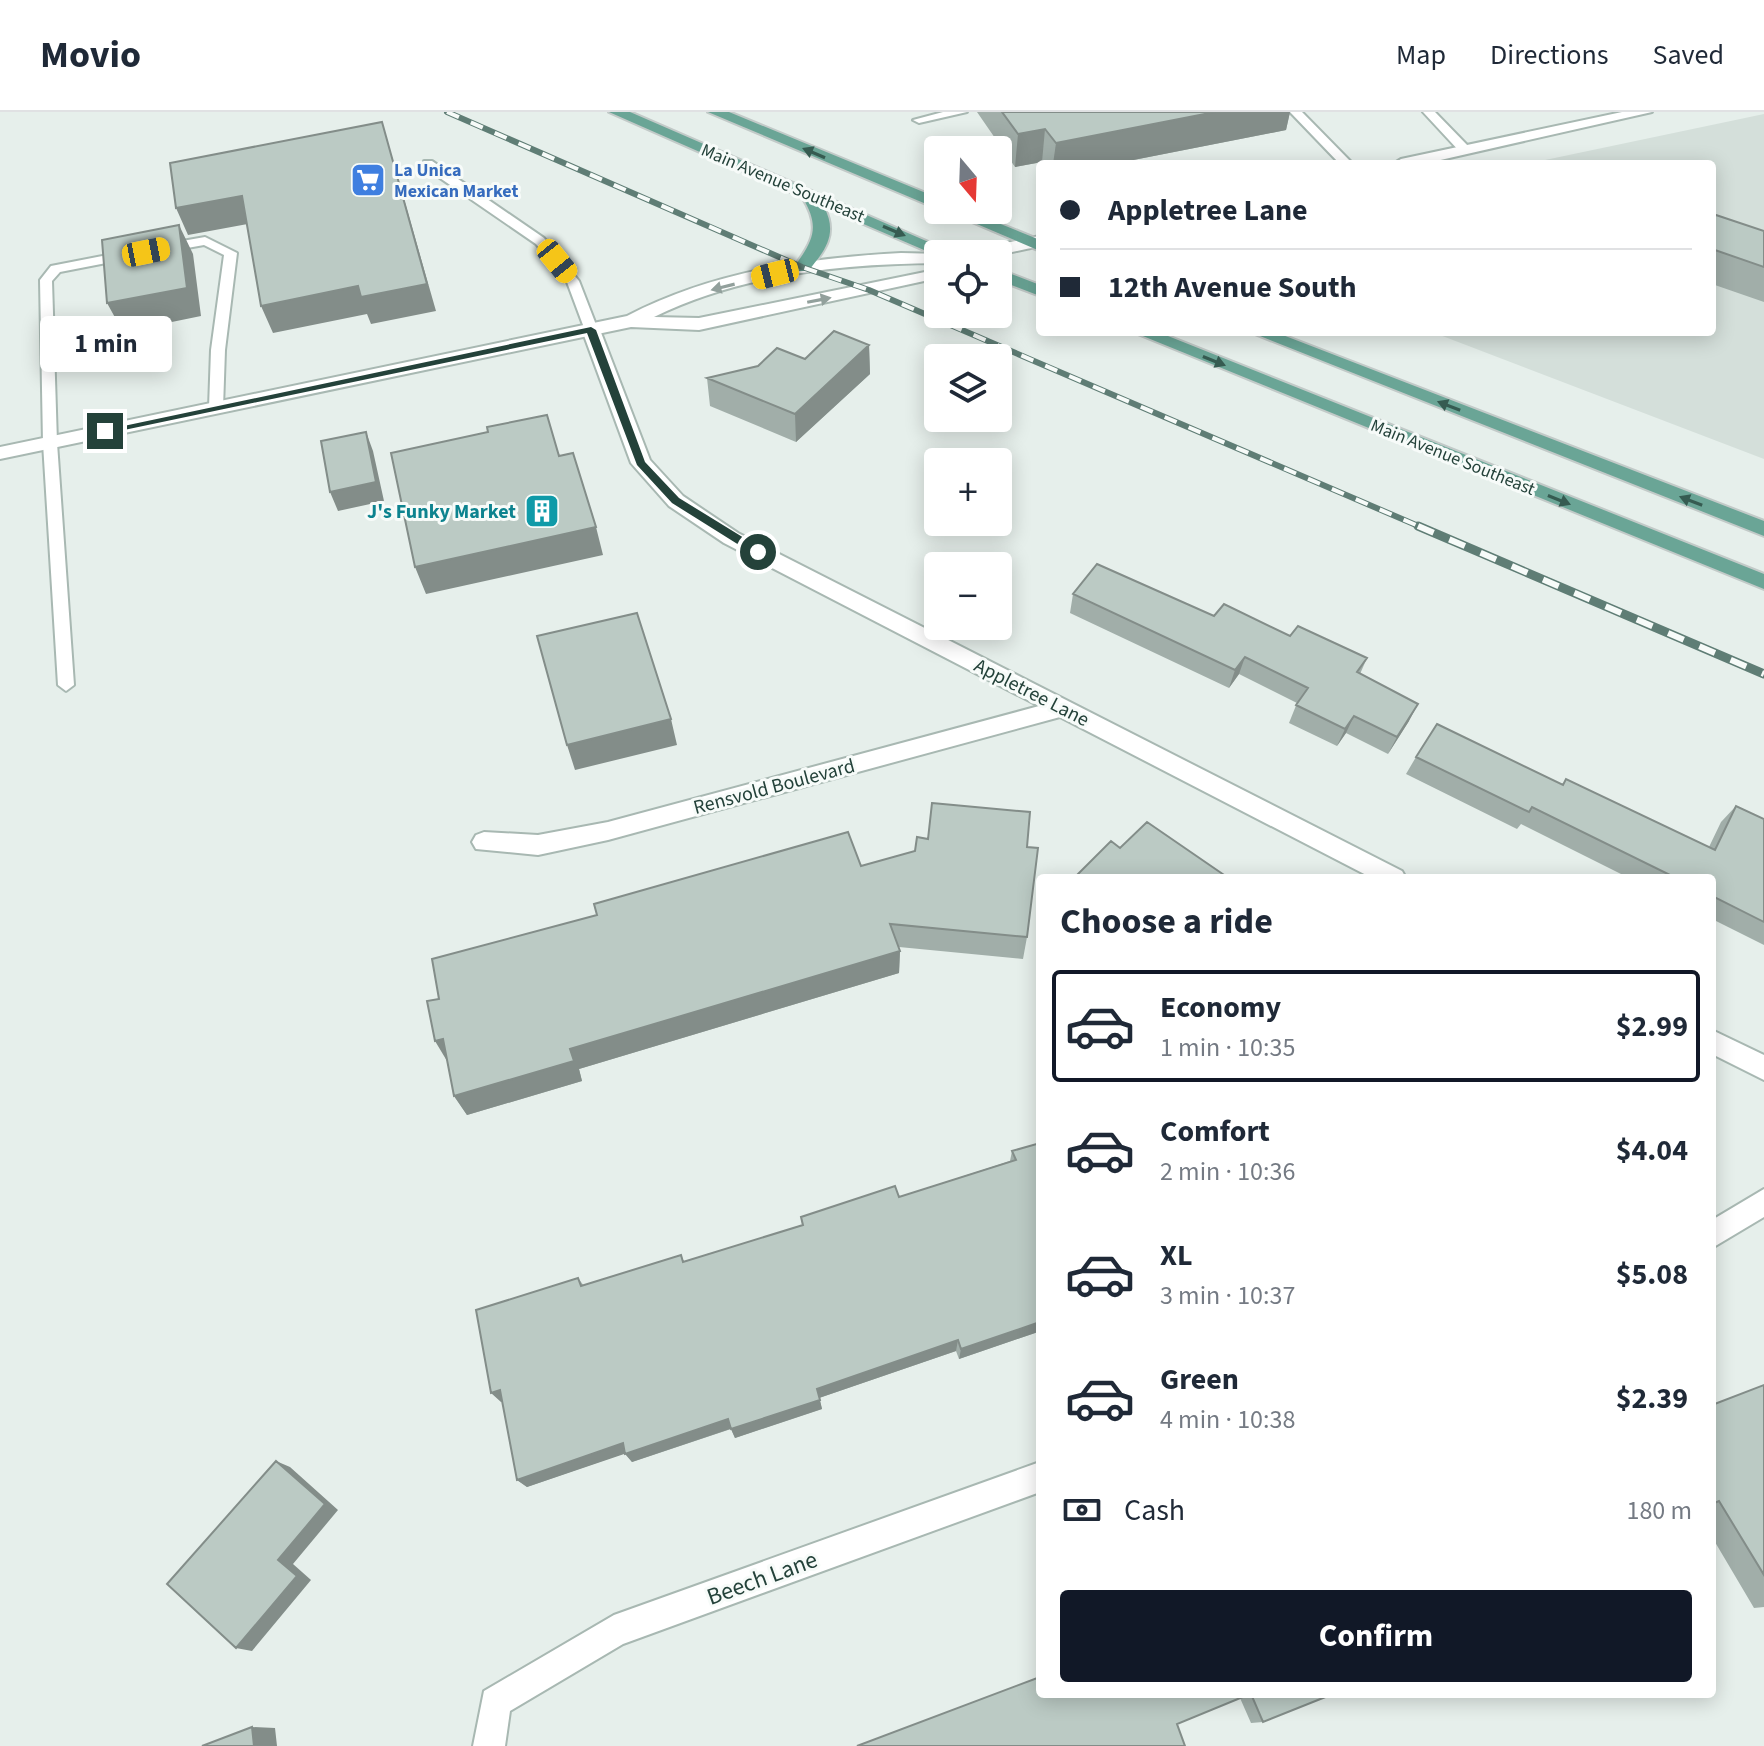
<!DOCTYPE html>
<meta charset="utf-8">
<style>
:root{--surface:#fff;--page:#f2f2f3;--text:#1f2937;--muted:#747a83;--line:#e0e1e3;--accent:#111827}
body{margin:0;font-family:"Source Sans 3",sans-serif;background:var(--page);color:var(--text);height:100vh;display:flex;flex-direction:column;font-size:30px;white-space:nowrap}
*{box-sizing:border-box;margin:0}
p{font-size:26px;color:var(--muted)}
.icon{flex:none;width:44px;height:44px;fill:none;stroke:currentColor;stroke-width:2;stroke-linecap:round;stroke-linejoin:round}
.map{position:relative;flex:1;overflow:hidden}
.panel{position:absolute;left:1036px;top:762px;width:680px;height:824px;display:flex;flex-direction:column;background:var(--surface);border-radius:8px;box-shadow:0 4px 20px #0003}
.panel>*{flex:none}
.banner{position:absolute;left:1036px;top:48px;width:680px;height:176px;border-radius:8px;box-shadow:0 4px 20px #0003;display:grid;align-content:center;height:176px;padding:0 24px;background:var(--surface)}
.needle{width:52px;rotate:161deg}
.controls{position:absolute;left:924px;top:24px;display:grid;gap:16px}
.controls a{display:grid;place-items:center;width:88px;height:88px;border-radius:8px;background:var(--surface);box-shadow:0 4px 20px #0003;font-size:40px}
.end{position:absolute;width:36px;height:36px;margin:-18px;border:10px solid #24423a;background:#fff;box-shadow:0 0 0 4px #fff}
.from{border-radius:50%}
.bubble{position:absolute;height:56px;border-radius:8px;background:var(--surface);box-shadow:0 4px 20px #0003;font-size:26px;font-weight:700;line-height:56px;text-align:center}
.car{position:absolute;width:24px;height:48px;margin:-24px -12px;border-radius:10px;box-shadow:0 0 6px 2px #0007;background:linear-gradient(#f5c518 24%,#345 0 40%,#f5c518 0 76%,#345 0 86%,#f5c518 0)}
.banner b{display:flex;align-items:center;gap:28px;height:76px;font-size:30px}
.banner b+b{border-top:2px solid var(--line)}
.banner i{width:20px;height:20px;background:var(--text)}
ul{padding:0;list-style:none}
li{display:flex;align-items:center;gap:24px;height:112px;margin:0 16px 12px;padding:0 8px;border:4px solid transparent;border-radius:8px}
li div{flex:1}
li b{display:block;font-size:30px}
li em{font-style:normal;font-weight:700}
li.selected{border-color:var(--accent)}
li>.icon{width:72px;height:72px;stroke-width:1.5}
h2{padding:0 24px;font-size:36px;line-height:96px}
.pay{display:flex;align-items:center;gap:20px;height:88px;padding:0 24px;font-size:30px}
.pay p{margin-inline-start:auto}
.action{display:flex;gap:16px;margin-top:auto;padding:16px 24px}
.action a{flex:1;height:92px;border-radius:8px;background:var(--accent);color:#fff;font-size:32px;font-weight:700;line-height:92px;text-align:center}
header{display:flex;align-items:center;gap:48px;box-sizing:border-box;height:112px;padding:0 40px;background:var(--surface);border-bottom:2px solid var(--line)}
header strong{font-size:38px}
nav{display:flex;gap:44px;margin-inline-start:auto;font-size:28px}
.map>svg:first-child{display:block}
.built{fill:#d4dfda}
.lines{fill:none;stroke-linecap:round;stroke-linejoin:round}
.service-casing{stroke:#a8b8b2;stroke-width:4}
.minor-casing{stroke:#a8b8b2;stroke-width:4}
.tertiary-casing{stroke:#a8b8b2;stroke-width:4}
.primary-casing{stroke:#c2cac8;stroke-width:4}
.service{fill:#fff;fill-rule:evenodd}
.minor{fill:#fff;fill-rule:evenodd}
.tertiary{fill:#fff;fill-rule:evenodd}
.primary{fill:#6aa596;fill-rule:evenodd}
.rail-far1-casing{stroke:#5f7d75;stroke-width:6}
.rail-casing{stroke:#5f7d75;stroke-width:9}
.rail-far1{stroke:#f7fbf9;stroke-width:4;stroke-dasharray:13;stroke-linecap:butt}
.rail{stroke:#f7fbf9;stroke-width:6;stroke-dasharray:17;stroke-linecap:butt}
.wall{fill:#a1aea9}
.shaded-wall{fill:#838d89}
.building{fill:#bbcac4;stroke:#838d89;stroke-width:2}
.oneway{fill:#365b51}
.oneway2{fill:#92a09c}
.route{fill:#24423a}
.labels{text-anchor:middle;stroke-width:6;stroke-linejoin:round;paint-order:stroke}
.far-shop-label{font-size:18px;font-weight:bold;fill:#366cbe;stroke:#f7fbf9;text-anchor:start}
.far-street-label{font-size:18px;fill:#24423a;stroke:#f7fbf9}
.culture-label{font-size:20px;font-weight:bold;fill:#0d838f;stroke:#f7fbf9;text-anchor:end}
.street-label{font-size:20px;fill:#24423a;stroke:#f7fbf9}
.near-street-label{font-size:24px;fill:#24423a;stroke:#f7fbf9}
</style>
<header>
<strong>Movio</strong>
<nav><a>Map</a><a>Directions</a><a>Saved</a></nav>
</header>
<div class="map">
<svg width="1764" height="1634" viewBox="0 0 1764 1634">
<rect width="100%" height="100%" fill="#e6efeb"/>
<path class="built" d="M1764,2v345l-332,-127h280v-168h-186z"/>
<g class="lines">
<g class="service-casing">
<path id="service" d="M943,0h24l-48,11 -6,-3z
M1290,0h12l51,52h-13z
M1423,0h12l34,35v6h-8z
M424,49h8l112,77 35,43 19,49 -2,3h-10l-19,-51 -31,-38 -112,-77z
M205,125l32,16 -12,97 -2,58 -7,5 -7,-5 2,-58 13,-95 -20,-10 -39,7 -6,-4 6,-4z
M128,139l4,1v6l-72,14 -8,9 5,162 17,242 -8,6 -8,-6 -15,-242 -3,-163 11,-14z"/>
</g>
<g class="minor-casing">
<path id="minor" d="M591,212l9,6 50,130 33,36 55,37 664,338 4,7h-34l-312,-161 -452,123 -70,15 -62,-6 -4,-7 4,-7 8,-3 54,3 70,-13 431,-116 -315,-163 -55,-37 -38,-43 -49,-133z
M1712,918l52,25v25l-52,-26z
M1764,1077v28l-52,31v-28z
M1040,1350v30l-417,152 -113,67 -5,35h-32l11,-55 130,-76z"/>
</g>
<g class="tertiary-casing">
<path id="tertiary" d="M1622,0h30l-229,52h-30l8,-5z
M1040,124v10l-42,9 -30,-1 8,-5z
M901,141l41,1h-4v9c-97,1 -196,11 -284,54l45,1 226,-46 13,-6v12l-239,52 -68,-3 -631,132v-12l627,-131c84,-44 179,-58 274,-63z"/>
</g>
<g class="primary-casing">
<path id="primary" d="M609,0h21l326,142 -18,2 -114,-49c14,26 2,43 -16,64h-12l-2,-4c19,-26 27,-40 8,-70z
M708,0h21l209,86v11z
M944,98h22l74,30v11z
M998,157l42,16v11l-42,-16z
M1133,220h25l606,242v15z
M1250,220h25l489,189v15z"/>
</g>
<use href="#service" class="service"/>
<use href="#minor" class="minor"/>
<use href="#tertiary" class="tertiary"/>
<use href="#primary" class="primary"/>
<g class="rail-far1-casing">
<path id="rail-far1" d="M447,0l355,155 67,23 554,238"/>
</g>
<g class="rail-casing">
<path id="rail" d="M1418,414l346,148"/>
</g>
<use href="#rail-far1" class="rail-far1"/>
<use href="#rail" class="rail"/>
</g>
<path class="wall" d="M977,0h313l-4,18 -173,34h-69l-2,-2 -27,5z
M1712,109l52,10v71l-52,-18z
M869,233l1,29 -74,68 -86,-36 -3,-28 98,-19z
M1073,482l141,22 76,20 77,22 -7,16 49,47 -21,33 -42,-21 -9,13 -48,-23 8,-20 -58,-29 -10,14 -159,-75z
M1416,645l146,27 147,63 12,-25 15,-16 28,13v126l-52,-26v-41h-83l-108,-54 -4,5 -111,-55z
M1027,735v90l-4,22 -124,-12 1,4 -1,22 -320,96 3,12 -115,34 -13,-19 -15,-97 422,-133z
M1040,1031v185l-2,4 -79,27 -3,-8 -137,47 3,11 -87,29 -4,-9 -99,33 -7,-9 -98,34 -10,-7 -15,-78h-1l77,-124 6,8 97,-31 3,7 118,-37 -1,-8 98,-20 111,-36 2,-10z
M1764,1273v222l-10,1 -42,-71v-132z
M1040,1565l293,17 -70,28 -12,1 -11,-25 -63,26z"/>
<path class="shaded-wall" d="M1215,0h75l-4,18 -173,34h-60l3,-21z
M382,10l54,189 -65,13 -4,-10 -94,19 -12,-27z
M1045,17l-3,33 -27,5 3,-33z
M242,84l11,27 -65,12 -12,-27z
M179,113l14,29 8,62 -78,16 -16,-29z
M869,233l1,29 -74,68 -1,-28z
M366,320l7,19 11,50 -46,10 -8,-19z
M596,415l7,28 -177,39 -11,-27z
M1245,545l-6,17 -10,14 6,-18z
M1418,592l-9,17 -21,33 9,-17z
M1354,604l-8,17 -9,13 8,-17z
M671,607l6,26 -102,25 -8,-25z
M900,839l-1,22 -320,96 3,12 -115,34 -13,-19 116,-47z
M443,927l4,22 -12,-20z
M1040,1208v8l-2,4 -79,27 2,-10z
M958,1228l-2,11 -137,47 -2,-9z
M500,1278l10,9 -9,3 -10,-9z
M820,1288l2,9 -87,29 -4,-9z
M728,1307l5,9 -101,34 -7,-8z
M623,1331l7,9 -103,35 -10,-7z
M276,1349l14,6 48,43 -45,54 18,16 -59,71 -16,-3z
M252,1615l23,1 2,18h-23z"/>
<path class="building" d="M1002,0h213l-159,31 -11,-14 -27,5z
M382,10l45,162 -66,13 -3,-11 -97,20 -19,-110 -66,12 -6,-45z
M1716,103l48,16v36l-52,-18v-28z
M179,113l8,63 -80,15 -5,-63z
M834,219l35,14 -74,69 -88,-36 51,-12 19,-18 28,11z
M547,303l12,41 14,-3 23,74 -181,40 -24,-114 97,-21 -1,-5z
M366,320l10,50 -46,10 -9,-51z
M1097,452l117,52 10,-12 66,32 8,-10 69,32 -10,14 61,32 -21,33 -43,-21 -9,13 -49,-24 12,-17 -63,-31 -10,13 -162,-76z
M637,501l34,106 -104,26 -30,-109z
M1437,612l126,61 3,-6 149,71 21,-44 28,13v103l-52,-26v-18h-36l-144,-71 -3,5 -113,-55z
M932,691l98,9 -3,35 11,1 -11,89 -137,-13 10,27 -330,98 4,12 -120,35 -11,-57 -8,2 -8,-40 12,-2 -7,-40 165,-44 -3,-11 254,-72 13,34 54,-15 2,-14 11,2z
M1147,710l80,55 -153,1 37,-37 9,7z
M1040,1031v179l-79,27 -3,-9 -141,49 3,11 -89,29 -3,-10 -103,35 -2,-11 -106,37 -17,-90 -9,3 -15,-83 102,-32 3,8 100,-31 2,7 120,-37 -2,-8 94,-31 4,11 117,-37 -4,-9z
M1764,1273v190l-45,-74 -7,3v-99z
M276,1349l49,43 -47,56 19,16 -61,72 -69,-64z
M1040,1565v17h210l-73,30 8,22h-328z
M1251,1582h82l-70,28z
M252,1615l2,19h-52z"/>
<defs><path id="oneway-solid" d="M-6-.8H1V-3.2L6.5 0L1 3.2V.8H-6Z" transform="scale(2)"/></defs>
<g class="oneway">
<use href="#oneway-solid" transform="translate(814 41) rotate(-157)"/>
<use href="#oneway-solid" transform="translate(894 119) rotate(23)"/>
<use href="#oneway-solid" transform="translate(1214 249) rotate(22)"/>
<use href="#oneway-solid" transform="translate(1449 294) rotate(-159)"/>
<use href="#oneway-solid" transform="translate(1559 388) rotate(22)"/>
<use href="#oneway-solid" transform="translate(1691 389) rotate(-159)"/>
</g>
<g class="oneway2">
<use href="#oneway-solid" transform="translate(723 175) rotate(166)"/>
<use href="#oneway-solid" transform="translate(819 188) rotate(-11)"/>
</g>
<path class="route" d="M591,215l5,3 49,132 34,36 83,51v6h-7l-83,-52 -35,-38 -50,-132 -482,101 -5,-3z"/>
<defs>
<g id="supermarket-square" transform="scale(1.8)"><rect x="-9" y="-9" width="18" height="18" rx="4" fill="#3f7fe0" stroke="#f7fbf9"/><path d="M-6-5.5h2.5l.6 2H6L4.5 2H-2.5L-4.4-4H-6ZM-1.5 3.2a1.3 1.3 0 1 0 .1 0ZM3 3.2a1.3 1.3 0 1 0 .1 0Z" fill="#fff"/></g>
<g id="building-square" transform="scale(1.8)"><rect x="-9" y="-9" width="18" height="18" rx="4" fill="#0f9aa8" stroke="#f7fbf9"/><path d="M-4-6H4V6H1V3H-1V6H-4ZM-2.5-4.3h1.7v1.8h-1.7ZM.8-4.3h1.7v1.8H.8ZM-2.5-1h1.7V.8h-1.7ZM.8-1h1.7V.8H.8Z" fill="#fff"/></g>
</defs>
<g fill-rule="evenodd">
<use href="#supermarket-square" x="368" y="68"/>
<use href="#building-square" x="542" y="399"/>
</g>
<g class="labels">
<g class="far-shop-label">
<text x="394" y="64">La Unica<tspan x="394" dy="21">Mexican Market</tspan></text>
</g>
<g class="far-street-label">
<text transform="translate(783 71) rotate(23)" y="6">Main Avenue Southeast</text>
<text transform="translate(1453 345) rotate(22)" y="6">Main Avenue Southeast</text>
</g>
<g class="culture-label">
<text x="516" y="406">J's Funky Market</text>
</g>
<g class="street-label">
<text transform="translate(1032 580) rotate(27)" y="7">Appletree Lane</text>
<text transform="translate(774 674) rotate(-15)" y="7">Rensvold Boulevard</text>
</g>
<g class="near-street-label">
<text transform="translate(762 1466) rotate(-20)" y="8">Beech Lane</text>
</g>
</g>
</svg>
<div class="controls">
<a><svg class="needle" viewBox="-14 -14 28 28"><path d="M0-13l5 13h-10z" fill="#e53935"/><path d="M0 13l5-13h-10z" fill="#747a83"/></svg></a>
<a><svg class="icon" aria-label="locate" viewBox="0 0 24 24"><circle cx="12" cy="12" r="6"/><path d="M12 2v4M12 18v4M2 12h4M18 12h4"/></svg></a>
<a><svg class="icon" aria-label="layers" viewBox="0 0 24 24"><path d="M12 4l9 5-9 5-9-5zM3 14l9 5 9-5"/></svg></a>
<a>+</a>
<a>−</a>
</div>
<i class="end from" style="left:758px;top:440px"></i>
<i class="end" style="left:105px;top:319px"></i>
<div class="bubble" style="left:40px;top:204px;width:132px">1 min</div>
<i class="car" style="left:146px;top:140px;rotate:79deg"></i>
<i class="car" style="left:557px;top:149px;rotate:141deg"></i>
<i class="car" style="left:775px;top:162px;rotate:256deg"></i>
<div class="banner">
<b><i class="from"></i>Appletree Lane</b>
<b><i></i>12th Avenue South</b>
</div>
<section class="panel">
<h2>Choose a ride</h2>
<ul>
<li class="selected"><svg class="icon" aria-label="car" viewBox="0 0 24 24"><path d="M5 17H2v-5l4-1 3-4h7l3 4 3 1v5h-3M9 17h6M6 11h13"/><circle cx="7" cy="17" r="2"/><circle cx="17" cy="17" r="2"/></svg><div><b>Economy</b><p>1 min · 10:35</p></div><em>$2.99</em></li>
<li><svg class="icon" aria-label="car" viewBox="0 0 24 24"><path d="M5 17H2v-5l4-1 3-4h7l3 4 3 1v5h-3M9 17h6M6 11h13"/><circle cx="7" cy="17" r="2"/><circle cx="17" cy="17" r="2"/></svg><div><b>Comfort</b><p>2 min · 10:36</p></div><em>$4.04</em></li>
<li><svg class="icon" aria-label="car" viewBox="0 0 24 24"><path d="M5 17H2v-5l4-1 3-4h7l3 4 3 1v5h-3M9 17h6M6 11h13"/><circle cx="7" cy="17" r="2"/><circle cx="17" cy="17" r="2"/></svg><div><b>XL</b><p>3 min · 10:37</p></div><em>$5.08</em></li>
<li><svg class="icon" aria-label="car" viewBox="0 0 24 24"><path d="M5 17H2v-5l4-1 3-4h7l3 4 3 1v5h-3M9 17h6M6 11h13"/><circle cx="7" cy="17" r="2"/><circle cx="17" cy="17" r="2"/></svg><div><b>Green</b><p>4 min · 10:38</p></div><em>$2.39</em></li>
</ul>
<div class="pay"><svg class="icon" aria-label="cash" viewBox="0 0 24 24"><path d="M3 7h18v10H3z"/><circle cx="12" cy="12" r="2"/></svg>Cash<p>180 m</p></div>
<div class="action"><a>Confirm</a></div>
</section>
</div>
